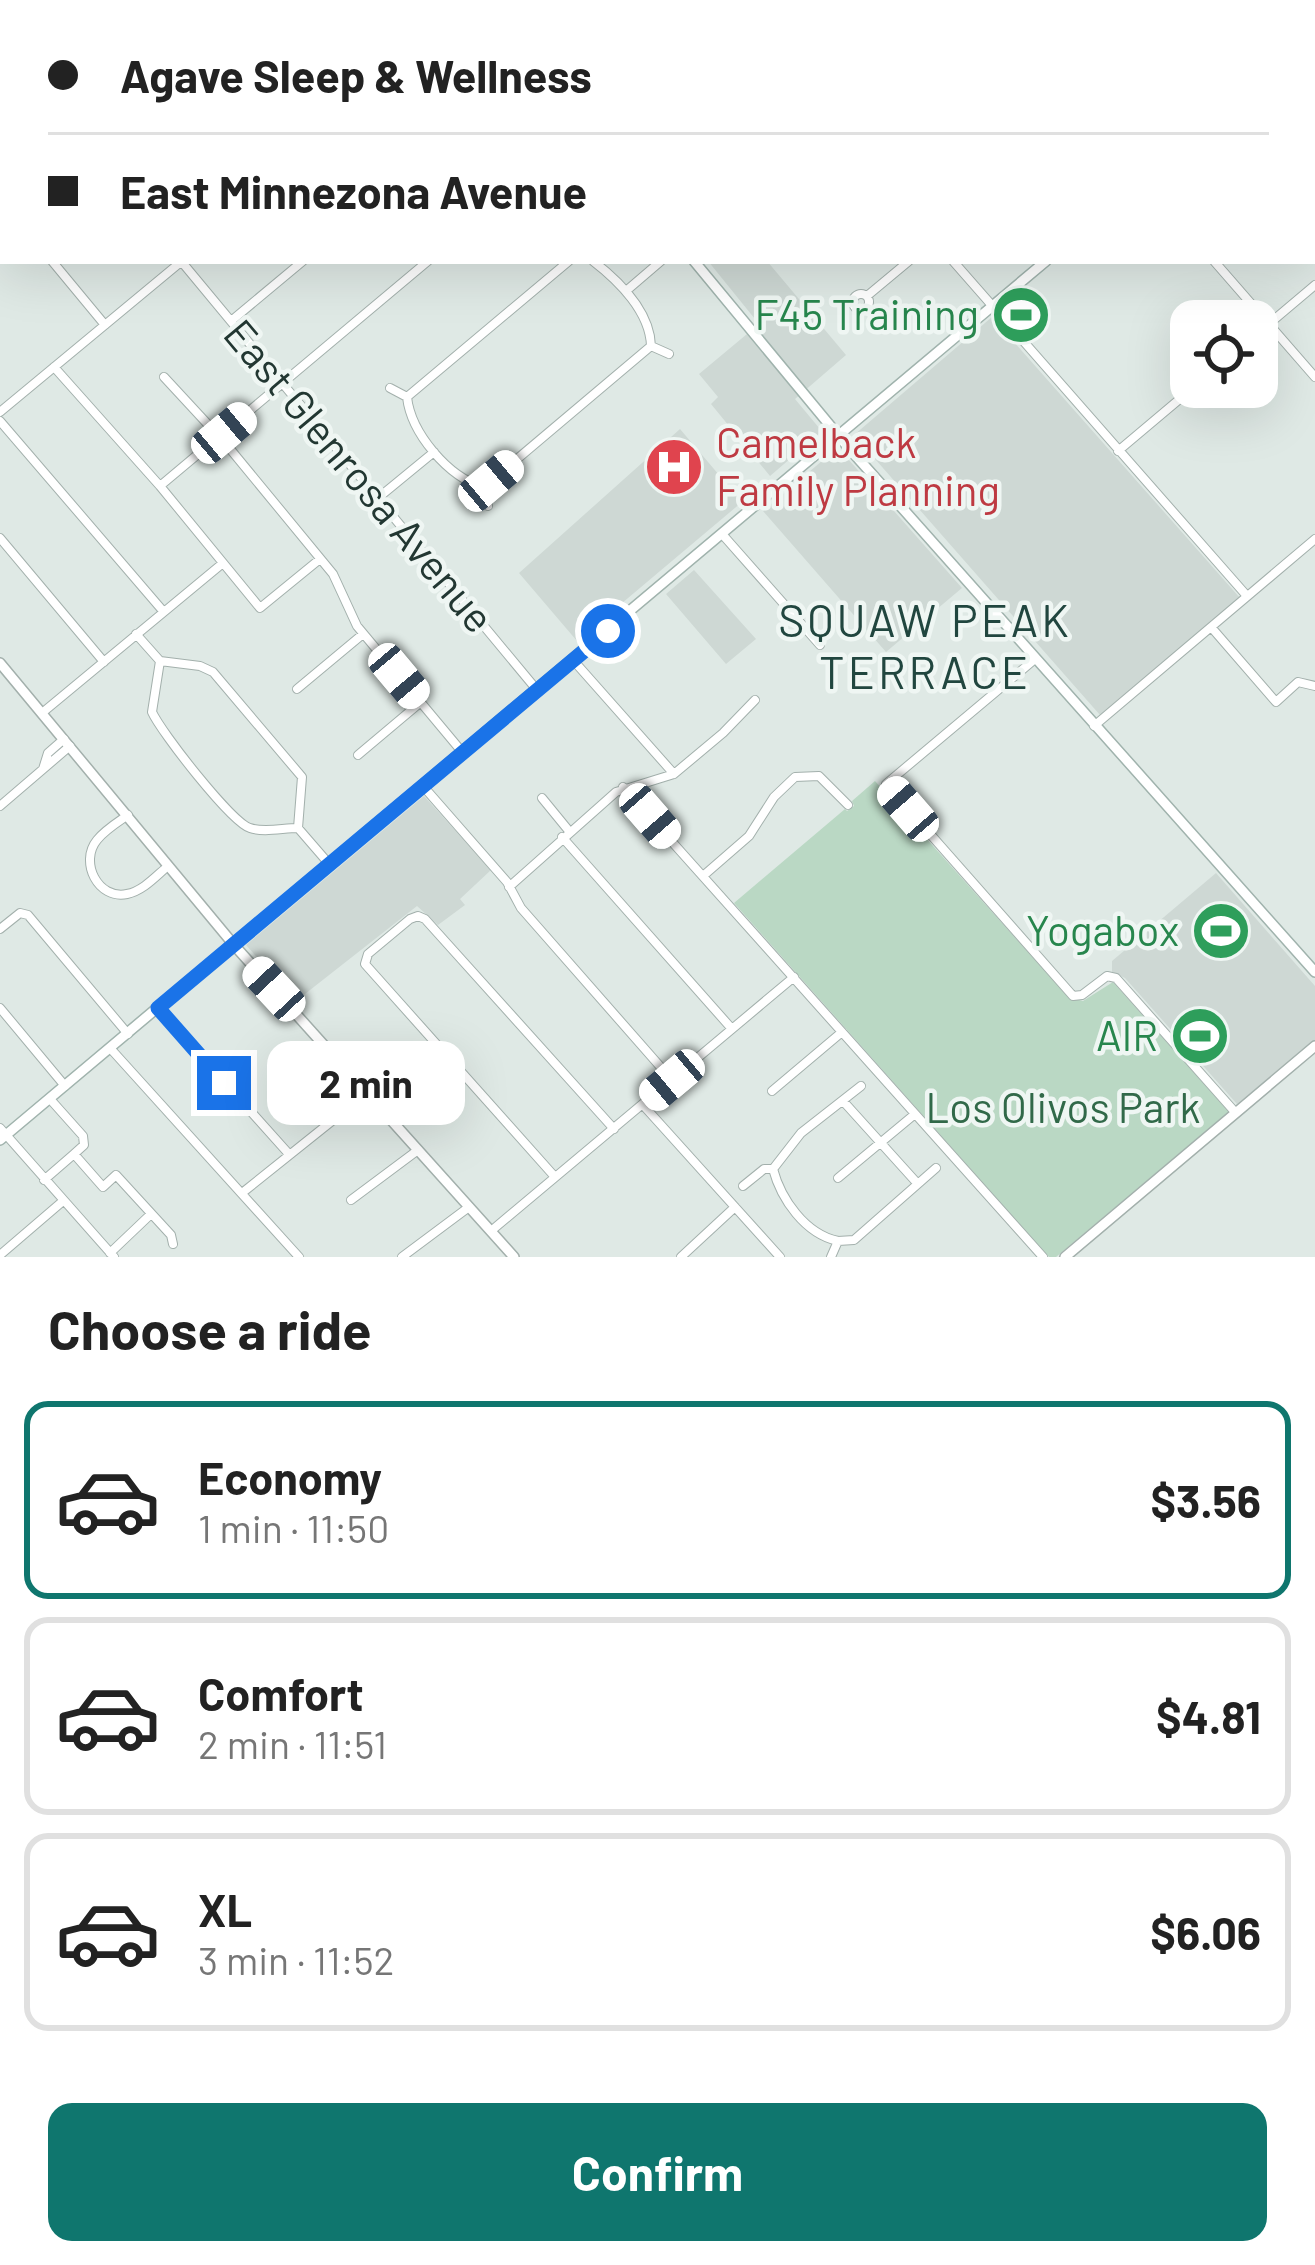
<!DOCTYPE html>
<meta charset="utf-8">
<style>
:root{--surface:#fff;--page:#f2f2f2;--text:#222;--muted:#767676;--line:#e0e0e0;--accent:#0f766e}
body{margin:0;font-family:Barlow,sans-serif;background:var(--page);color:var(--text);height:100vh;display:flex;flex-direction:column;font-size:45px;white-space:nowrap}
*{box-sizing:border-box;margin:0}
p{font-size:39px;color:var(--muted)}
.icon{flex:none;width:66px;height:66px;fill:none;stroke:currentColor;stroke-width:2;stroke-linecap:round;stroke-linejoin:round}
.map{position:relative;height:1257px;overflow:hidden}
.side{display:flex;flex-direction:column;background:var(--surface);flex:1}
.side>*{flex:none}
.top-card{position:absolute;left:0px;top:0px;width:1317px;height:264px;box-shadow:0 12px 48px #0002;display:grid;align-content:center;height:264px;padding:0 48px;background:var(--surface)}
.buttons{position:absolute;left:1170px;top:300px;display:grid;gap:24px}
.buttons a{display:grid;place-items:center;width:108px;height:108px;border-radius:24px;background:var(--surface);box-shadow:0 12px 48px #0002;font-size:60px}
.end{position:absolute;width:54px;height:54px;margin:-27px;border:15px solid #1a73e8;background:#fff;box-shadow:0 0 0 6px #fff}
.from{border-radius:50%}
.bubble{position:absolute;height:84px;border-radius:24px;background:var(--surface);box-shadow:0 12px 48px #0002;font-size:39px;font-weight:700;line-height:84px;text-align:center}
.car{position:absolute;width:36px;height:72px;margin:-36px -18px;border-radius:15px;box-shadow:0 0 9px 3px #0007;background:linear-gradient(#fff 24%,#345 0 40%,#fff 0 76%,#345 0 86%,#fff 0)}
.top-card b{display:flex;align-items:center;gap:42px;height:114px;font-size:45px}
.top-card b+b{border-top:3px solid var(--line)}
.top-card i{width:30px;height:30px;background:var(--text)}
ul{padding:0;list-style:none}
li{display:flex;align-items:center;gap:36px;height:198px;margin:0 24px 18px;padding:0 24px;border:6px solid var(--line);border-radius:24px}
li div{flex:1}
li b{display:block;font-size:45px}
li em{font-style:normal;font-weight:700}
li.current{border-color:var(--accent)}
li>.icon{width:108px;height:108px;stroke-width:1.5}
h2{padding:0 48px;font-size:54px;line-height:144px}
.button{display:flex;gap:24px;margin-top:auto;padding:24px 48px}
.button a{flex:1;height:138px;border-radius:24px;background:var(--accent);color:#fff;font-size:48px;font-weight:700;line-height:138px;text-align:center}
.map>svg:first-child{display:block}
.built{fill:#ced8d4}
.green{fill:#bad8c4}
.lines{fill:none;stroke-linecap:round;stroke-linejoin:round}
.minor-casing{stroke:#a3b0ac;stroke-width:10}
.tertiary-casing{stroke:#a3b0ac;stroke-width:12}
.secondary-casing{stroke:#a0b3ad;stroke-width:12}
.minor{stroke:#fff;stroke-width:8}
.tertiary{stroke:#fff;stroke-width:9}
.secondary{stroke:#fff;stroke-width:9}
.route{stroke:#1a73e8;stroke-width:15}
.labels{text-anchor:middle;stroke-width:9;stroke-linejoin:round;paint-order:stroke}
.leisure-label{font-size:42px;fill:#27864d;stroke:#eff6f3;text-anchor:end}
.health-label{font-size:42px;fill:#be3a42;stroke:#eff6f3;text-anchor:start}
.street-label{font-size:42px;fill:#223732;stroke:#eff6f3}
.park-label{font-size:42px;fill:#316949;stroke:#eff6f3}
.neighbourhood-label{font-size:45px;letter-spacing:3px;fill:#21463f;stroke:#eff6f3}
</style>
<div class="map">
<svg width="1315" height="1257" viewBox="0 0 1315 1257">
<rect width="100%" height="100%" fill="#dfe9e5"/>
<path class="built" d="M708,261h59l79,94 -51,44 25,30 -1,5 -49,42 -59,-72 7,-7 -19,-23 60,-50z
M992,317l248,281 -140,117 -246,-280z
M680,429l62,73 -165,139 -58,-68z
M841,451l121,137 -76,64 -123,-141 66,-56z
M694,570l62,69 -30,25 -60,-70z
M424,796l67,74 -31,29 5,6 -27,20 -21,-19 -121,95 -50,-56z
M1216,873l99,113v54l-78,64 -112,-126 -13,-6v-11z"/>
<path class="green" d="M875,781l193,216 15,4 30,-19 116,130 -173,145h-7l-315,-354 111,-94 2,2 7,-5 -2,-5z"/>
<g class="lines">
<g class="minor-casing">
<path id="minor" d="M29,0l3,3
M213,0l3,3
M364,0l3,3
M631,0l4,3
M993,0l3,3
M1163,0l3,3
M249,3l3,-3
M737,3l3,-3
M857,3l4,-3
M0,198l3,4
M1314,225l1,1
M52,261l53,64
M181,261l356,429
M569,261l-162,136c4,36 41,80 76,90l8,-6 160,-135c-1,-34 -32,-65 -58,-85
M953,261l294,335
M1214,261l101,116
M626,291l35,-30
M853 302a8 8 0 1 1 16 0a8 8 0 1 1-16 0Z
M867,296l42,-35
M231,321l72,-60
M1257,334l58,-49
M651,346l18,8
M54,367l106,119 100,122 60,-49
M164,377l62,67 107,130 24,52 106,127
M390,388l17,9
M0,412l182,-151
M0,421l163,190
M1118,451l76,-64
M160,486l268,-225
M483,487l5,19
M378,498l56,-46
M722,534l98,111
M0,538l104,124
M1211,627l65,75 22,-20 17,4
M136,634l24,27 40,5 13,6 89,105 -4,51 32,37
M1035,659l-149,125 187,212 9,-1 25,-19 9,2 119,134
M573,660l101,114
M160,661l-8,51c9,20 79,110 98,116 14,5 33,0 48,0
M297,689l66,-55
M42,713l181,-150
M1094,726l221,-187
M358,755l63,-53
M43,769l5,-16 16,-14
M423,786l84,96 14,26 151,172
M623,787l420,470
M542,798l27,33
M0,806l70,-60
M128,815c-10,7 -23,15 -31,25 -18,22 1,60 30,54 16,-3 29,-18 41,-28
M562,837l170,192
M703,876l46,-40 25,-39 21,-20 24,-1 29,29
M509,887l107,-95 58,-18 49,-41 32,-33
M0,929l20,-16 8,2 100,119
M0,1008l65,78
M158,1008l130,145
M110,1048l189,209
M772,1091l70,-59
M50,1099l33,37 1,9 -10,9 29,33 13,-12 55,60 2,9
M843,1101l74,82
M643,1105l137,152
M0,1128l114,129
M773,1169c8,30 32,65 65,72
M555,1177l-190,-213 3,-10 42,-35 8,-3 7,3 189,210
M838,1178l77,-64
M44,1180l30,-26
M743,1186l21,-17h9l28,-36 60,-47
M242,1193l125,-100
M351,1200l67,-50
M491,1231l303,-254
M110,1253l41,-39
M0,1255l63,-54
M402,1257l67,-50
M681,1257l54,-50
M831,1257l7,-16 16,-1 82,-72"/>
</g>
<g class="tertiary-casing">
<path id="tertiary" d="M0,663l234,282 280,312
M1065,1257l250,-211"/>
</g>
<g class="secondary-casing">
<path id="secondary" d="M478,0l3,3
M120,3l3,-3
M1314,34l1,-1
M0,102l3,-2
M694,261l153,185 468,526
M0,1140l1046,-879"/>
</g>
<use href="#minor" class="minor"/>
<use href="#tertiary" class="tertiary"/>
<use href="#secondary" class="secondary"/>
</g>
<g class="lines">
<path class="route" d="M224,1083l-66,-75 450,-377"/>
</g>
<defs>
<g id="stadium-disc" transform="scale(3)"><circle r="9.5" fill="#2e9e5b" stroke="#eff6f3"/><path d="M0-5a6.5 5 0 1 0 0 10a6.5 5 0 1 0 0-10ZM-3.5-1.8h7v3.6h-7Z" fill="#fff"/></g>
<g id="hospital-disc" transform="scale(3)"><circle r="9.5" fill="#e0444e" stroke="#eff6f3"/><path d="M-5-5h3v3.5h4V-5h3V5h-3V1.5h-4V5h-3Z" fill="#fff"/></g>
</defs>
<g fill-rule="evenodd">
<use href="#stadium-disc" x="1021" y="315"/>
<use href="#hospital-disc" x="674" y="467"/>
<use href="#stadium-disc" x="1221" y="931"/>
<use href="#stadium-disc" x="1200" y="1036"/>
</g>
<g class="labels">
<g class="leisure-label">
<text x="979" y="330">F45 Training</text>
<text x="1179" y="946">Yogabox</text>
<text x="1158" y="1051">AIR</text>
</g>
<g class="health-label">
<text x="716" y="458">Camelback<tspan x="716" dy="48">Family Planning</tspan></text>
</g>
<g class="street-label">
<text transform="translate(359 476) rotate(50)" y="15">East Glenrosa Avenue</text>
</g>
<g class="park-label">
<text x="1063" y="1123">Los Olivos Park</text>
</g>
<g class="neighbourhood-label">
<text x="925" y="637">SQUAW PEAK<tspan x="925" dy="52">TERRACE</tspan></text>
</g>
</g>
</svg>
<div class="buttons">
<a><svg class="icon" aria-label="locate" viewBox="0 0 24 24"><circle cx="12" cy="12" r="6"/><path d="M12 2v4M12 18v4M2 12h4M18 12h4"/></svg></a>
</div>
<i class="end from" style="left:608px;top:631px"></i>
<i class="end" style="left:224px;top:1083px"></i>
<div class="bubble" style="left:267px;top:1041px;width:198px">2 min</div>
<i class="car" style="left:224px;top:433px;rotate:50deg"></i>
<i class="car" style="left:491px;top:481px;rotate:50deg"></i>
<i class="car" style="left:399px;top:676px;rotate:140deg"></i>
<i class="car" style="left:908px;top:809px;rotate:319deg"></i>
<i class="car" style="left:650px;top:816px;rotate:139deg"></i>
<i class="car" style="left:274px;top:989px;rotate:317deg"></i>
<i class="car" style="left:672px;top:1080px;rotate:230deg"></i>
<div class="top-card">
<b><i class="from"></i>Agave Sleep &amp; Wellness</b>
<b><i></i>East Minnezona Avenue</b>
</div>
</div>
<section class="side">
<h2>Choose a ride</h2>
<ul>
<li class="current"><svg class="icon" aria-label="car" viewBox="0 0 24 24"><path d="M5 17H2v-5l4-1 3-4h7l3 4 3 1v5h-3M9 17h6M6 11h13"/><circle cx="7" cy="17" r="2"/><circle cx="17" cy="17" r="2"/></svg><div><b>Economy</b><p>1 min · 11:50</p></div><em>$3.56</em></li>
<li><svg class="icon" aria-label="car" viewBox="0 0 24 24"><path d="M5 17H2v-5l4-1 3-4h7l3 4 3 1v5h-3M9 17h6M6 11h13"/><circle cx="7" cy="17" r="2"/><circle cx="17" cy="17" r="2"/></svg><div><b>Comfort</b><p>2 min · 11:51</p></div><em>$4.81</em></li>
<li><svg class="icon" aria-label="car" viewBox="0 0 24 24"><path d="M5 17H2v-5l4-1 3-4h7l3 4 3 1v5h-3M9 17h6M6 11h13"/><circle cx="7" cy="17" r="2"/><circle cx="17" cy="17" r="2"/></svg><div><b>XL</b><p>3 min · 11:52</p></div><em>$6.06</em></li>
</ul>
<div class="button"><a>Confirm</a></div>
</section>
